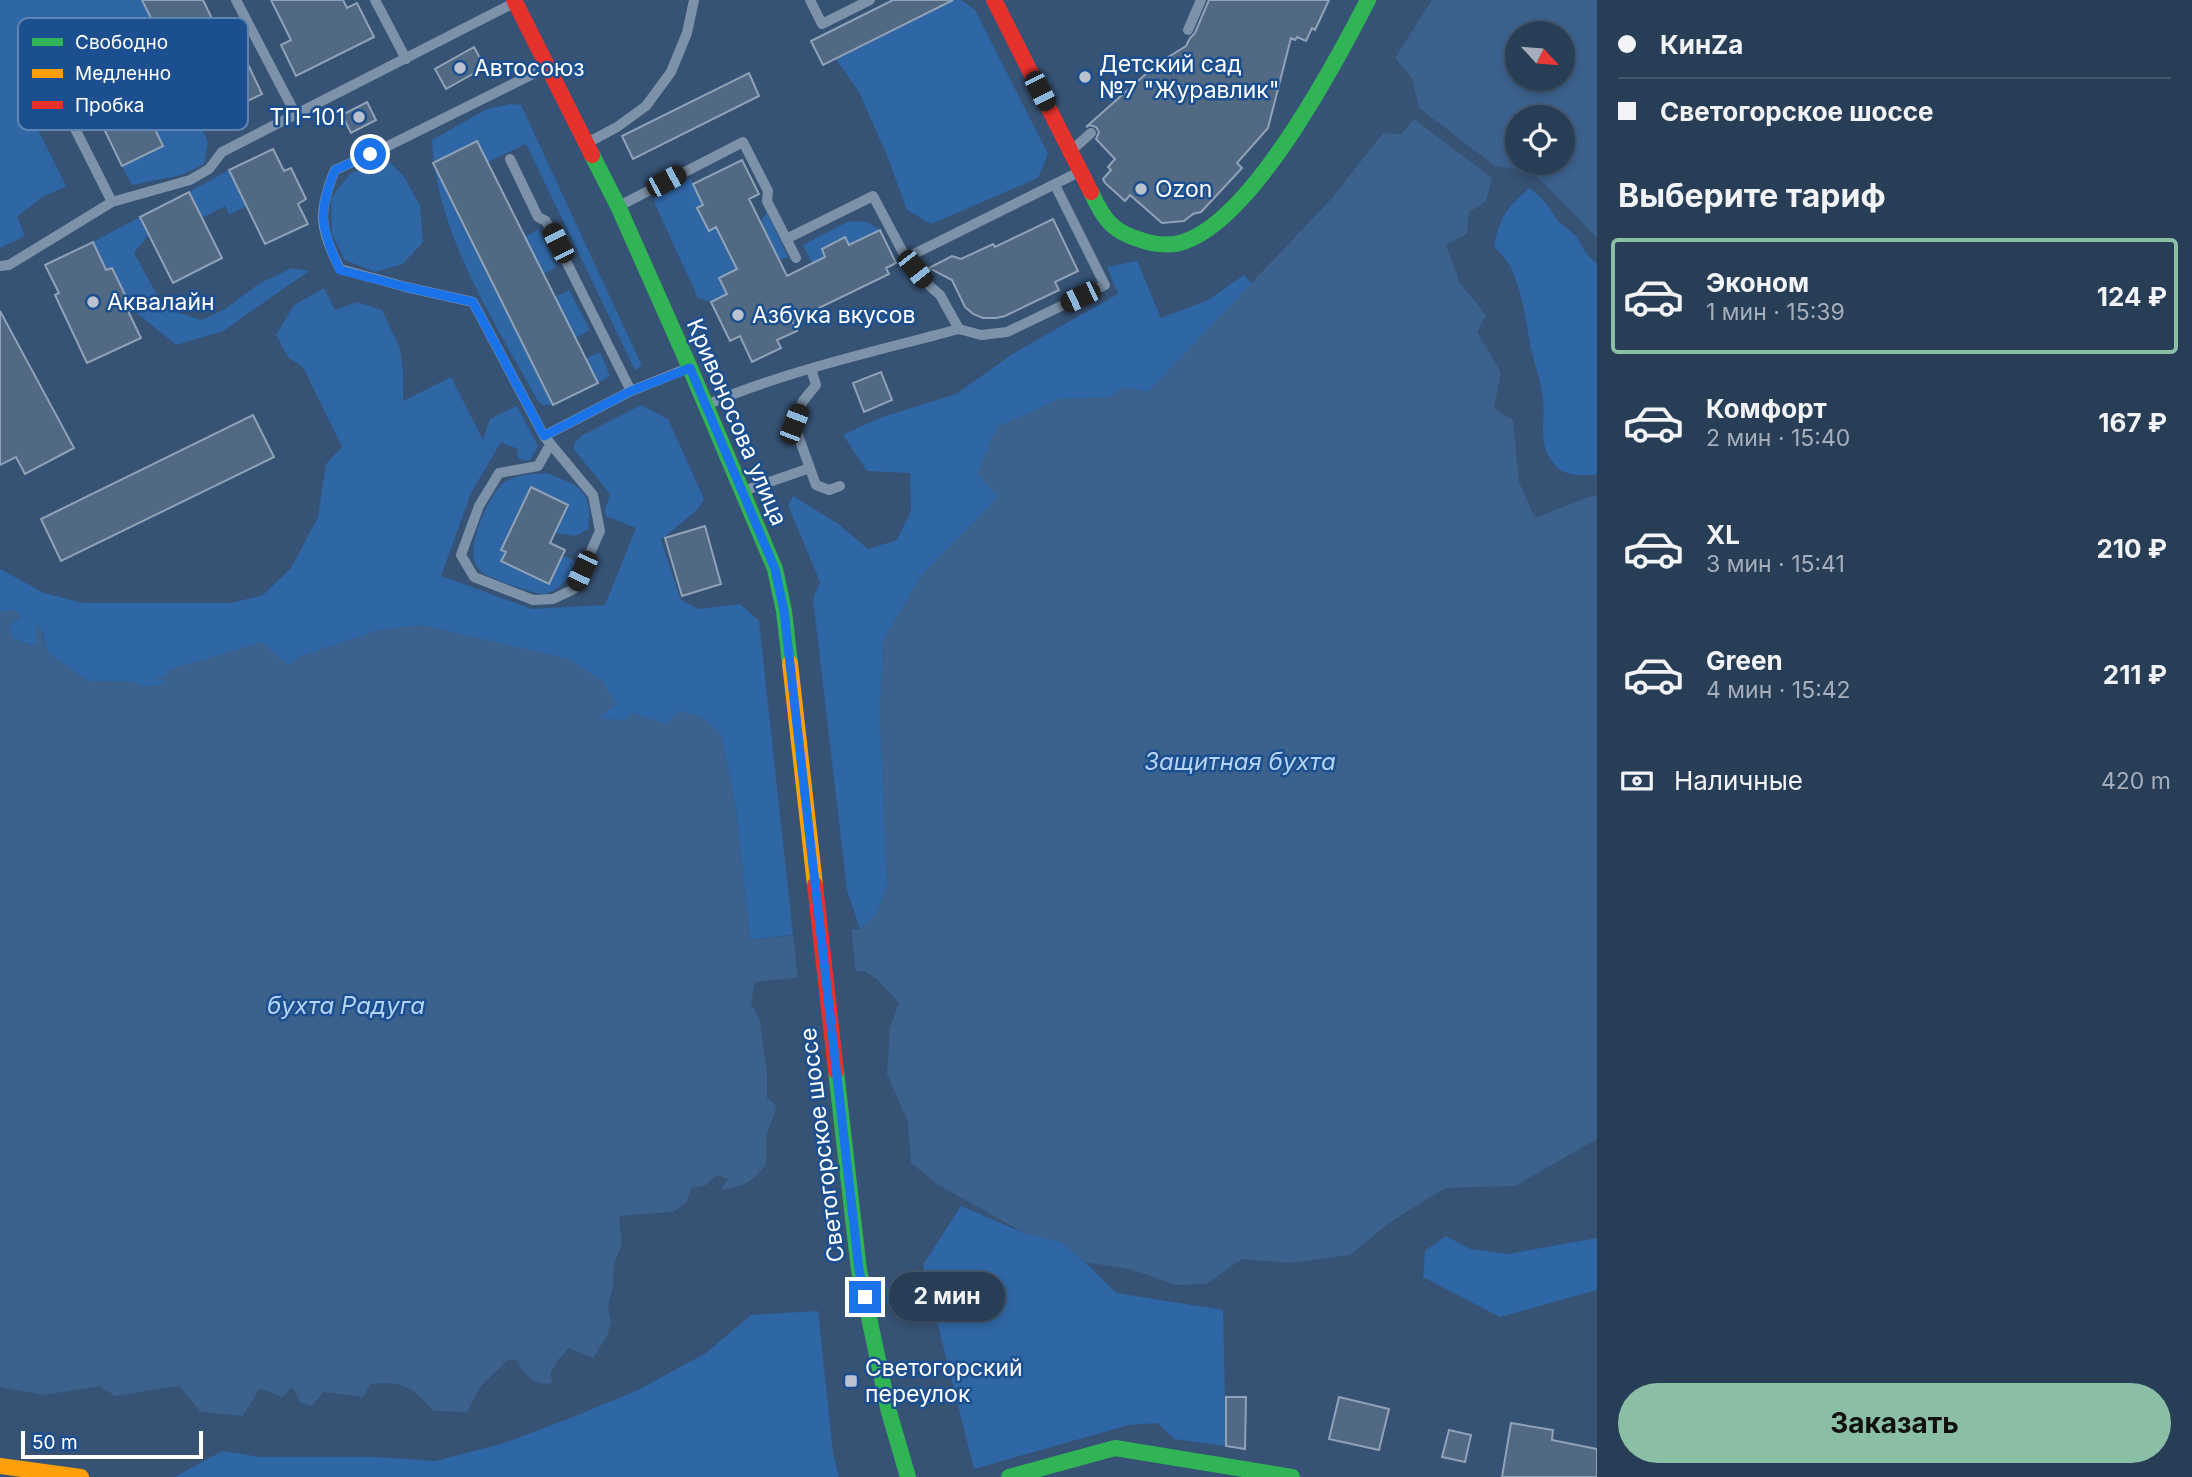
<!DOCTYPE html>
<html lang="ru">
<meta charset="utf-8">
<style>
:root{--surface:#283e57;--page:#30455d;--text:#f1f3f6;--muted:#a5aeba;--line:#44576d;--accent:#8abfa5}
body{margin:0;font-family:Inter,sans-serif;background:var(--page);color:var(--text);height:100vh;display:flex;flex-direction:column;font-size:26px;white-space:nowrap}
*{box-sizing:border-box;margin:0}
p{font-size:23px;color:var(--muted)}
.icon{flex:none;width:38px;height:38px;fill:none;stroke:currentColor;stroke-width:2;stroke-linecap:round;stroke-linejoin:round}
.map{position:relative;flex:1;overflow:hidden}
.sheet{display:flex;flex-direction:column;background:var(--surface);width:595px}
.sheet>*{flex:none}
.top-card{display:grid;align-content:center;height:154px;padding:0 21px;background:var(--surface)}
.needle{width:46px;rotate:116deg}
.tools{position:absolute;left:1505px;top:21px;display:grid;gap:14px}
.tools a{display:grid;place-items:center;width:70px;height:70px;border-radius:50%;background:var(--surface);box-shadow:0 4px 10px #0003,0 0 0 2px var(--line);font-size:35px}
.scale{position:absolute;left:21px;bottom:18px;width:182px;box-sizing:border-box;padding-left:7px;border:4px solid #fff;border-top:0;font-size:19px;line-height:24px;white-space:nowrap;color:#fff;-webkit-text-stroke:5px #1b4f8f;paint-order:stroke}
.end{position:absolute;width:32px;height:32px;margin:-16px;border:9px solid #1a73e8;background:#fff;box-shadow:0 0 0 4px #fff}
.from{border-radius:50%}
.bubble{position:absolute;height:49px;border-radius:24px;background:var(--surface);box-shadow:0 4px 10px #0003,0 0 0 2px var(--line);font-size:23px;font-weight:700;line-height:49px;text-align:center}
.car{position:absolute;width:21px;height:42px;margin:-21px -10px;border-radius:9px;box-shadow:0 0 5px 2px #0007;background:linear-gradient(#222 24%,#8ab4d8 0 40%,#222 0 76%,#8ab4d8 0 86%,#222 0)}
.top-card b{display:flex;align-items:center;gap:24px;height:66px;font-size:26px}
.top-card b+b{border-top:2px solid var(--line)}
.top-card i{width:18px;height:18px;background:var(--text)}
ul{padding:0;list-style:none}
li{display:flex;align-items:center;gap:21px;height:116px;margin:0 14px 10px;padding:0 7px;border:4px solid transparent;border-radius:7px}
li div{flex:1}
li b{display:block;font-size:26px}
li em{font-style:normal;font-weight:700}
li.active{border-color:var(--accent)}
li>.icon{width:63px;height:63px;stroke-width:1.5}
h2{padding:0 21px;font-size:32px;line-height:84px}
.pay{display:flex;align-items:center;gap:18px;height:77px;padding:0 21px;font-size:26px}
.pay p{margin-inline-start:auto}
.primary-button{display:flex;gap:14px;margin-top:auto;padding:14px 21px}
.primary-button a{flex:1;height:80px;border-radius:42px;background:var(--accent);color:#111;font-size:28px;font-weight:700;line-height:80px;text-align:center}
main{display:flex;flex:1;min-height:0}
.map>svg:first-child{display:block}
.green{fill:#2f66a5}
.water{fill:#3b618d;fill-rule:evenodd}
.pier{fill:#365274}
.building{fill:#526984;stroke:#92a2b6;stroke-width:2}
.lines{fill:none;stroke-linecap:round;stroke-linejoin:round}
.lane{stroke:#7d92a8;stroke-width:10}
.fast{stroke:#30b455;stroke-width:16}
.slow{stroke:#ff9f0a;stroke-width:16}
.jam{stroke:#e5322d;stroke-width:16}
.route{stroke:#1a73e8;stroke-width:9}
.poi-dot{fill:#b9c2ce;stroke:#1b4f8f;stroke-width:2.5}
.labels{text-anchor:middle;stroke-width:5;stroke-linejoin:round;paint-order:stroke}
.poi-label{font-size:23px;fill:#fff;stroke:#1b4f8f;text-anchor:start}
.street-label{font-size:23px;fill:#fff;stroke:#1b4f8f}
.water-label{font-size:24px;font-style:italic;fill:#b5d3f5;stroke:#1b4f8f}
.key{fill:#1b4f8f;stroke:#5f84b1;stroke-width:2}
.key-label{font-size:19px;fill:#fff}
</style>
<main>
<div class="map">
<svg width="1597" height="1477" viewBox="0 0 1597 1477">
<rect width="100%" height="100%" fill="#365274"/>
<path class="green" d="M0,0h142l42,84 -3,2 27,56 -4,22 -23,11 -49,10 -10,-19 41,-20 -50,-103c-33,15 -64,30 -91,55l44,88 -25,12 -24,19 8,19 -25,12z
M953,0h8l14,10 73,144 -10,24 -107,46 -24,-14 -19,-52 -29,-66 -23,-33z
M511,104l10,1 121,261 -7,4 -109,-226 -38,18 -11,-21 -44,22 120,242h-10l-5,-4c-45,-82 -101,-165 -106,-261l55,-31z
M385,158l18,17 17,31 3,36 -20,22 -28,8 -30,-12 -13,-26 -1,-36 19,-24z
M229,170l17,36 -17,9 -4,-9 -23,12 -13,-26z
M690,178l13,27 -6,3 11,22 8,-3 21,42 -18,9 8,16 -16,8 -13,-4 -43,-94 -1,-7z
M1530,188l16,15 12,18 18,15 12,20 9,8v210c-13,2 -31,3 -41,-8 -20,-20 -10,-43 -13,-67 -2,-15 -6,-28 -10,-42 -7,-30 -9,-61 -22,-89 -4,-8 -11,-15 -17,-22 6,-29 13,-39 36,-58z
M767,212l21,45 -9,3 -6,-13 -6,2 -7,-27z
M140,217l9,17 -15,19 30,55 37,12 24,-11 35,-26 32,-15 17,3 -86,60 -47,14 -44,-36 -20,-41 -6,2 -13,-28z
M859,221l10,2 11,7 -31,15 -4,-8 -23,12 4,8 -14,6 -9,-18 44,-23z
M538,229l18,38 -13,7 -18,-37z
M1137,261l24,57 47,-18 36,-25 8,9 -104,108 -25,-5 -13,10 -51,2 -61,98 -77,79 -38,65 -3,74 7,170 -10,29 -17,15 -13,-39 -34,-291 7,-17 -32,-77 5,-9 44,27 31,26 29,-9 14,-29 -1,-38 -43,-2 -24,-36 36,-17 77,-24 58,-41 104,-59 -11,-27z
M324,288l11,22 22,-8 25,8 18,39 3,22v30l48,-24 32,63 7,-21 27,-13 21,40 -8,14c-5,2 -9,0 -13,-4l1,-7 -17,-7 -30,51 -30,83 91,33 73,-4 31,-77 -30,-12 -1,-6 5,-16 -37,-46 2,-6 8,-7 58,-30 27,14 36,80 -7,11 -36,30 20,60 18,9 41,-5 19,17 34,314 -43,5 -14,-131 -15,-74 -20,-18 -35,8 -33,-12 -9,8 -26,-3 18,-14 -194,-79 -42,5 -81,27 -10,9 -123,9 -10,3 9,3 -3,4 -20,2 -8,-5 -46,-1 -40,-28 -6,-22 -5,10v6l-25,-9 -3,-9 5,-9 6,-1 -5,-9 -15,2v-43l44,24 39,10h148l32,-8 28,-27 27,-51 8,-53 16,-17 -39,-80 -15,-10 -12,-22 18,-30z
M569,290l21,40 -15,8 -20,-41z
M600,352l10,24 -12,7 -13,-24z
M547,473c32,13 47,17 41,56l-12,7 -21,-3 13,-28 -37,-18 -30,63 5,2 -4,8 47,24 14,-28 10,4 3,5c-6,11 -17,26 -31,29 -7,2 -55,-16 -62,-21 -3,-2 -5,-5 -7,-8 -11,-16 13,-73 29,-83 13,-8 28,-8 42,-9z
M961,1206l63,27 37,9 24,20 31,31 107,17 3,136 -52,-7 -16,-16 -29,2 -155,44 -51,-204z
M1446,1236l24,13 38,5 89,-16v52l-97,27 -77,-40 2,-26z
M818,1311l15,142 6,24h-664l47,-26 38,6h116l59,4 66,-17 72,-27 65,-27 68,-37 45,-38z"/>
<path class="water" d="M1432,0h165v238l-65,-67 -37,-5 -76,-58 -7,-30 -17,-20zM1563,33v46h-46v-46zM1563,117v46h-46v-46z
M1414,119l78,59 -6,23 -17,11 -2,22 -21,11 14,38 26,32 -9,17 24,40 -7,36 19,12 6,62 16,36 54,-21 8,-1v643l-82,47 -70,2 -56,35 -39,32 -60,8 -48,-4 -36,25 -30,1 -43,-15 -48,-8 -24,-20 -37,-9 -87,-49 -26,-21 -3,-41 -21,-48 3,-46 9,-25 -21,-23 -14,-9 -109,11 -4,21 9,18 7,52v25l10,8 -11,31v28c-15,18 -23,22 -46,25l8,-11 -11,-4 -11,10 -14,3 -6,15 -13,9 -54,4 3,28 -8,20 -1,22 -5,21 3,15 -4,14 -14,22 -24,-10 -11,12 -8,14 3,9c-22,3 -26,-7 -37,-23h-8l-28,27 -13,25 -33,-1c-22,-23 -30,-31 -63,-27l-8,13 -39,-5 -13,14 -10,-3 -9,-16 -10,10 -22,-9 -17,28 -42,-4 -22,-26 -64,10 -15,-10 -56,9 -44,-8v-775l16,-2 4,8 -6,2 -5,9 3,9 24,9v-22l4,2 8,26 40,28 46,1 8,5 20,-2 2,-5 -10,-2 12,-3 3,-5 93,-28 27,24 10,-9 81,-27 42,-5 147,34 33,22 14,23 -17,14 25,3 8,-8 34,11 13,-13 23,6 19,18 15,74 14,131 110,-11 17,-15 10,-29 -7,-170 3,-74 38,-65 77,-79 -21,-24 20,-46 62,-28 51,-2 13,-10 25,5 185,-195 50,-64 18,1z"/>
<path class="pier" d="M851,926l5,49 -58,6 -5,-50z"/>
<path class="building" d="M142,0h61l29,60 11,-6 19,40 -62,30 -19,-38 3,-2z
M271,0h72l4,8 10,-5 17,34 -78,39 -15,-31 10,-5z
M893,0h60l-130,65 -12,-24z
M1209,0h120l-14,30 -3,-2 -6,13 -9,-4 -2,3 -4,-2 -23,90 -31,35 5,5 -41,44 -8,2 -9,7 -22,2 -32,-28 -5,6 -20,-18 -2,-4 8,-9 -3,-3 7,-8 -19,-20 3,-7 -3,-5 -6,-2 -4,2 71,-63 29,-18 4,-8 5,-5z
M114,42l49,104 -41,20 -50,-103z
M474,47l11,20 -39,22 -11,-20z
M749,73l10,23 -126,63 -11,-23z
M367,102l9,18 -25,13 -9,-18z
M477,141l121,242 -45,22 -120,-242z
M273,149l11,22 7,-3 15,31 -8,5 10,20 -43,20 -36,-74z
M742,160l17,34 -10,5 38,77 38,-19 -3,-8 23,-12 4,8 31,-15 16,33 -10,5 3,6 -97,47 5,10 -20,9 4,8 -29,14 -12,-26 -10,5 -19,-39 16,-8 -8,-16 18,-9 -21,-42 -7,4 -12,-23 6,-3 -10,-21z
M189,192l33,66 -49,25 -33,-66z
M1053,219l25,52 -23,11 4,8 -54,26 -9,2h-13l-10,-4 -8,-7 -13,-27 -23,-12 23,-12 9,3 32,-15 2,3z
M93,242l13,28 6,-2 20,41 -4,2 13,27 -54,25 -32,-68 4,-2 -14,-28z
M0,311l74,137 -49,26 -9,-17 -16,8z
M881,372l11,28 -28,12 -11,-29z
M253,415l21,42 -213,104 -20,-42z
M531,487l37,18 -18,38 15,7 -16,34 -48,-23 5,-9 -5,-2z
M705,526l16,58 -39,12 -17,-58z
M1226,1397h20l-1,52 -19,-3z
M1339,1397l50,12 -10,41 -50,-11z
M1511,1423l42,7 -1,10 45,9v28h-95z
M1449,1430l22,5 -6,27 -23,-5z"/>
<g class="lines">
<path class="lane" d="M236,0l60,115
M375,0l31,59
M810,0l12,24 48,-24
M1188,30l13,-30
M545,68l-157,78 -53,24c-18,42 -15,60 5,99l66,18 67,15 71,134 87,-45 55,-22
M61,101l51,101
M589,142l28,-15 29,-21 25,-34 16,-39 7,-33
M1072,150l19,-17
M510,159l28,58 8,4 85,170
M621,205l122,-63 25,49 -1,10 29,57
M786,239l87,-43 33,62 18,23 16,14 19,34
M906,258l173,-86
M0,266l9,-1 103,-63 78,-22 19,-11 13,-17 288,-147
M811,369l5,16 -13,16 -9,23 22,61 13,5 11,-4
M711,403c79,-33 165,-52 248,-74l22,6 26,-3 98,-47 -50,-100
M544,436l49,59 7,36 -26,58 -21,10 -20,1 -59,-23 -13,-22 18,-49 20,-33 39,-7 12,-21
M746,490l64,-22"/>
<path class="fast" d="M592,155l26,51 72,162 85,201 9,42 6,52
M1091,192c13,28 21,40 53,49 9,3 21,4 31,3 73,-13 161,-182 193,-244
M836,1071l23,199 30,142 19,65
M1009,1477l106,-29 177,29"/>
<path class="slow" d="M790,663l25,222
M0,1466l81,11"/>
<path class="jam" d="M514,0l78,155
M994,0l97,192
M815,885l21,186"/>
</g>
<g class="lines">
<path class="route" d="M370,154l-35,16c-18,41 -14,60 5,100l66,17 67,15 71,134 87,-45 59,-23 85,201 9,42 75,659 6,27"/>
</g>
<g class="poi-dot">
<circle cx="460" cy="68" r="7"/>
<circle cx="1085" cy="77" r="7"/>
<circle cx="359" cy="117" r="7"/>
<circle cx="1141" cy="189" r="7"/>
<circle cx="93" cy="302" r="7"/>
<circle cx="738" cy="315" r="7"/>
<rect x="844" y="1374" width="14" height="14" rx="3.5"/>
</g>
<g class="labels">
<g class="poi-label">
<text x="1099" y="72">Детский сад<tspan x="1099" dy="26">№7 "Журавлик"</tspan></text>
<text x="474" y="76">Автосоюз</text>
<text x="345" y="125" text-anchor="end">ТП-101</text>
<text x="1155" y="197">Ozon</text>
<text x="107" y="310">Аквалайн</text>
<text x="752" y="323">Азбука вкусов</text>
<text x="865" y="1376">Светогорский<tspan x="865" dy="26">переулок</tspan></text>
</g>
<g class="street-label">
<text transform="translate(737 422) rotate(67)" y="8">Кривоносова улица</text>
<text transform="translate(822 1145) rotate(-97)" y="8">Светогорское шоссе</text>
</g>
<g class="water-label">
<text x="1240" y="770">Защитная бухта</text>
<text x="346" y="1014">бухта Радуга</text>
</g>
</g>
<rect x="18" y="18" width="230" height="112" rx="10" class="key"/>
<rect x="32" y="38" width="31" height="8" fill="#30b455"/>
<rect x="32" y="69" width="31" height="9" fill="#ff9f0a"/>
<rect x="32" y="101" width="31" height="8" fill="#e5322d"/>
<g class="key-label">
<text x="75" y="49">Свободно</text>
<text x="75" y="80">Медленно</text>
<text x="75" y="112">Пробка</text>
</g>
</svg>
<div class="tools">
<a><svg class="needle" viewBox="-14 -14 28 28"><path d="M0-13l5 13h-10z" fill="#e53935"/><path d="M0 13l5-13h-10z" fill="#a5aeba"/></svg></a>
<a><svg class="icon" aria-label="locate" viewBox="0 0 24 24"><circle cx="12" cy="12" r="6"/><path d="M12 2v4M12 18v4M2 12h4M18 12h4"/></svg></a>
</div>
<div class="scale">50 m</div>
<i class="end from" style="left:370px;top:154px"></i>
<i class="end" style="left:865px;top:1297px"></i>
<div class="bubble" style="left:889px;top:1272px;width:116px">2 мин</div>
<i class="car" style="left:1040px;top:91px;rotate:153deg"></i>
<i class="car" style="left:666px;top:181px;rotate:62deg"></i>
<i class="car" style="left:558px;top:243px;rotate:333deg"></i>
<i class="car" style="left:915px;top:269px;rotate:142deg"></i>
<i class="car" style="left:1080px;top:297px;rotate:244deg"></i>
<i class="car" style="left:794px;top:424px;rotate:21deg"></i>
<i class="car" style="left:582px;top:571px;rotate:205deg"></i>
</div>
<section class="sheet">
<div class="top-card">
<b><i class="from"></i>КинZa</b>
<b><i></i>Светогорское шоссе</b>
</div>
<h2>Выберите тариф</h2>
<ul>
<li class="active"><svg class="icon" aria-label="car" viewBox="0 0 24 24"><path d="M5 17H2v-5l4-1 3-4h7l3 4 3 1v5h-3M9 17h6M6 11h13"/><circle cx="7" cy="17" r="2"/><circle cx="17" cy="17" r="2"/></svg><div><b>Эконом</b><p>1 мин · 15:39</p></div><em>124 ₽</em></li>
<li><svg class="icon" aria-label="car" viewBox="0 0 24 24"><path d="M5 17H2v-5l4-1 3-4h7l3 4 3 1v5h-3M9 17h6M6 11h13"/><circle cx="7" cy="17" r="2"/><circle cx="17" cy="17" r="2"/></svg><div><b>Комфорт</b><p>2 мин · 15:40</p></div><em>167 ₽</em></li>
<li><svg class="icon" aria-label="car" viewBox="0 0 24 24"><path d="M5 17H2v-5l4-1 3-4h7l3 4 3 1v5h-3M9 17h6M6 11h13"/><circle cx="7" cy="17" r="2"/><circle cx="17" cy="17" r="2"/></svg><div><b>XL</b><p>3 мин · 15:41</p></div><em>210 ₽</em></li>
<li><svg class="icon" aria-label="car" viewBox="0 0 24 24"><path d="M5 17H2v-5l4-1 3-4h7l3 4 3 1v5h-3M9 17h6M6 11h13"/><circle cx="7" cy="17" r="2"/><circle cx="17" cy="17" r="2"/></svg><div><b>Green</b><p>4 мин · 15:42</p></div><em>211 ₽</em></li>
</ul>
<div class="pay"><svg class="icon" aria-label="cash" viewBox="0 0 24 24"><path d="M3 7h18v10H3z"/><circle cx="12" cy="12" r="2"/></svg>Наличные<p>420 m</p></div>
<div class="primary-button"><a>Заказать</a></div>
</section>
</main>
